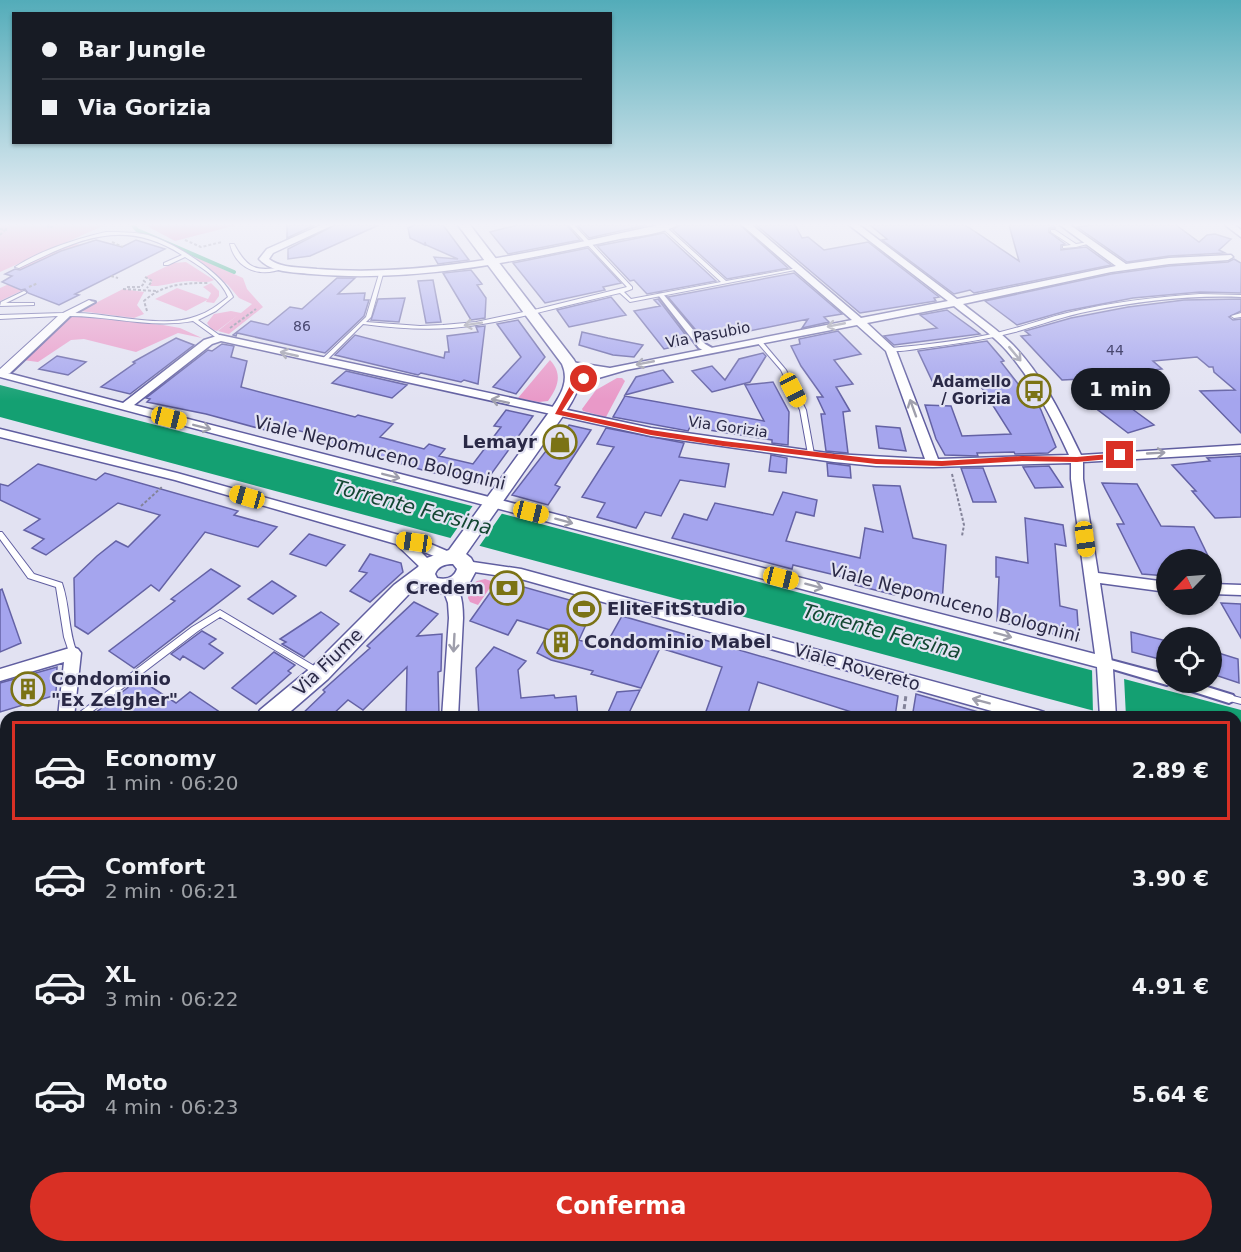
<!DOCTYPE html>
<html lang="it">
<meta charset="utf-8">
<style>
:root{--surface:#171b24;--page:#20242c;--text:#f1f3f6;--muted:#9ea1a6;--line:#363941;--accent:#d93025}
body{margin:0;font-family:"DejaVu Sans",sans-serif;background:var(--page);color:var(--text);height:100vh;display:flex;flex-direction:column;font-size:22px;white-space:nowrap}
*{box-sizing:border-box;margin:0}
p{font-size:20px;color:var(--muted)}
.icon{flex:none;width:33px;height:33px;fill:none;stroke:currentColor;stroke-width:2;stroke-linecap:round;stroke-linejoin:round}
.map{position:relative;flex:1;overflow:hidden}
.side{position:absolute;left:0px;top:711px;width:1242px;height:542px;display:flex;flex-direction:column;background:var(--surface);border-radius:18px 18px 0 0;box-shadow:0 2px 4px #0004}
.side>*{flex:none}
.top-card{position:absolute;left:12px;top:12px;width:600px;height:132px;border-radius:0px;box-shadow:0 2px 4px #0004;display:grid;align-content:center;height:132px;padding:0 30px;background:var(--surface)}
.needle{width:39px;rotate:245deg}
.buttons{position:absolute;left:1156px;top:549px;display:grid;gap:12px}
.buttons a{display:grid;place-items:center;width:66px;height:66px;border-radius:50%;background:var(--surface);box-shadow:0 2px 4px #0004;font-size:30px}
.end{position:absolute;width:27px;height:27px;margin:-14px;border:8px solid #d93025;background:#fff;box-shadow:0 0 0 3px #fff}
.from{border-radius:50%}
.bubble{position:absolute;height:42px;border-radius:21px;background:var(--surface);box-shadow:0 2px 4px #0004;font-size:20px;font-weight:600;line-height:42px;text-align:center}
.car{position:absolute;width:18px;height:36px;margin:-18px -9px;border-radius:8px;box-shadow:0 0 4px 2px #0007;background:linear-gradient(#f5c518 24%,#345 0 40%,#f5c518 0 76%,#345 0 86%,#f5c518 0)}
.top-card b{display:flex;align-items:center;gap:21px;height:57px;font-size:22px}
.top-card b+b{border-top:2px solid var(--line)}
.top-card i{width:15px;height:15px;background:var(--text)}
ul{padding:10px 0 0;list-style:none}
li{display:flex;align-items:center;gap:18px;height:99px;margin:0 12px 9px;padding:0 18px;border:3px solid transparent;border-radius:0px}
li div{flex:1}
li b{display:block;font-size:22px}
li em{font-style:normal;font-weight:600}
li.on{border-color:var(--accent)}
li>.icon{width:54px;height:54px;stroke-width:1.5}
.cta{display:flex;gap:12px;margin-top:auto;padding:12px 30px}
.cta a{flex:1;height:69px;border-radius:36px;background:var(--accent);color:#fff;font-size:24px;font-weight:600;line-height:69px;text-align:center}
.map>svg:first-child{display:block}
.green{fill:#e999c8}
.forest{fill:#e388bf}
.water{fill:#14a072}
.pier{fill:#e2e2f2}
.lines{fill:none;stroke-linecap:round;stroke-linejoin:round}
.stream{stroke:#14a072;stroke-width:4}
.building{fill:#a5a5ee;stroke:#6462a5;stroke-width:1.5}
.service-casing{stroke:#605ea0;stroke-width:2}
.pedestrian-casing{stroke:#605ea0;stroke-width:4}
.minor-casing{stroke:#605ea0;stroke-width:3}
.secondary-casing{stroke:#605ea0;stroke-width:3}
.path-far1{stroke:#838399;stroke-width:2;stroke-dasharray:3 2;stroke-linecap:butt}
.path{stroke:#838399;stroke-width:3;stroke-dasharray:5 3;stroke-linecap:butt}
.service{fill:#fff;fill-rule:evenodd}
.pedestrian{fill:#fff;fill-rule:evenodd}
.minor{fill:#fff;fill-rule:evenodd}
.secondary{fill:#fff;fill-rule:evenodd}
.path-bridge{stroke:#838399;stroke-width:2;stroke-dasharray:3 2;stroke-linecap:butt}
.oneway{stroke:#9f9fac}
.route{fill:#d93025}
.labels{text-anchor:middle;stroke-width:4.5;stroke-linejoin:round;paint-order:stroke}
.far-number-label{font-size:14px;fill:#494870}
.far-street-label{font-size:15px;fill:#2a2946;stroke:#e2e2f2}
.far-poi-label{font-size:15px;font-weight:bold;fill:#2a2946;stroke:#e2e2f2;text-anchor:end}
.poi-label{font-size:18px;font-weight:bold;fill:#2a2946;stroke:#e2e2f2;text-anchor:start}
.street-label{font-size:18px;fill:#2a2946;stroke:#e2e2f2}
.water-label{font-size:20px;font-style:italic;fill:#134632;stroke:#e2e2f2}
</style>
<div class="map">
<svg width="1241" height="1252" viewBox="0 0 1241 1252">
<rect width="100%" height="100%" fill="#e2e2f2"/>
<path class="green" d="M0,225h105l-105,47z
M100,241l13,3 -80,37 5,2 -38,18v-13l20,-9 5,-8 -6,-3 54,-25 8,2z
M189,254l54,24 4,11 16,18 -34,27 -11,-3 20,-16 -21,16 -6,-2 -4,-6 7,-9 17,-3 10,2 11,-9 -13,-6 -11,-13z
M186,262l28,18c-8,4 -16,1 -24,1 -14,0 -27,6 -40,5l2,-5 -7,-4 28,-14z
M211,283l8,8v5l-5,7 -8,-1 1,-2 -21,11 -31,-12 22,-11 31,11 3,-6 -8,-6z
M123,289l21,3 -7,13 7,9 -10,4 -54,-7z
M74,316l89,9 17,3 22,10 -24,-5 -42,19 -52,-13 -13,1 -33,22 -15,-2 43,-41z
M550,360c13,14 8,27 -2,41l-9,1 -21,-4z
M617,378h5l3,3 -19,36 -23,-6 -1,-2 14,-19z
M485,579l9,3 -16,23 -8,-3 -2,-4 2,-12 7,-5z"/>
<path class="forest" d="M145,225h92l-62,16z"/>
<path class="water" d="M0,385l507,130 734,195v40l-5,-1v-32h-117l-32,-8 -1087,-292z"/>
<path class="pier" d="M474,504l29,8 -25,36 -29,-8z
M1092,668l32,9 2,40h-20l-13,-3z"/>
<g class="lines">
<path class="stream" d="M133,225l4,5 97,42"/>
</g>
<path class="building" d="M287,225h28l-28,13z
M335,225h44l-69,31 -22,3v-10z
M414,225h29l26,35 -31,4 -4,-7 24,2 -32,-14 -1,-3v3l-15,-7 -2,-10z
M517,225h50l13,15 -72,14 -18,-22z
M577,225h70l-58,13z
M679,225h61l48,43 -61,11 -54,-49z
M756,225h39l7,13 6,-1 16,13 44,-8 71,55 -5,1 2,3 -76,12z
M870,225h95l54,36 -10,-36h45l1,3h-6v4l16,12 -4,1v5l25,-3 25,18 -137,28 -4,-3 -16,4 -72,-54 5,-1z
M1091,225h85l23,17 8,-7 8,-1 16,5 -12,11 6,3 -56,3 -42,6 -50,-35z
M664,233l52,48 -69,13 -13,-14 -4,1 -33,-35z
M96,240l26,7 14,-7 29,9 -90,45 4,1 -20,10 -31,-12 -3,-4 -4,1 -19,-8 10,-6 -7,-2 10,-5 5,1 41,-19z
M588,248l33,35 -18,4 2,3 -60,13 -32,-40z
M1234,259l7,4v30l-41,-1 -67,6 -67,13 -49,14 -32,-24 126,-27 58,-8 59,-4z
M471,270l11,14 -5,1 9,13 -1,20 -14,2 -28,-47z
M794,273l48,41 -18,3 5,5 -27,6 6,-9 -73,15 -4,-5 -31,6 -32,-38z
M337,278h18l-17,16 27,-1 -1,7h5l-5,16 -39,37 -88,-20 -1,3 -3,-1 18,-14 17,4 22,-18 12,2z
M433,280l8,42 -15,1 -8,-42z
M611,297l15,18 -57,12 -12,-17z
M405,298l-6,24 -28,-2 7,-21z
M658,299l30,39 -5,1 4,5 -23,5 -30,-38 26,-5 -6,-6z
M1241,299v12l-12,6 4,3 8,-1v114l-41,-42 35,-1 -21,-18 -1,-5h-4l-12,-10 -44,4 9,8 -62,7 2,2 -40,2 -41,-44 9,-1 -5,-4 46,-13 57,-11 56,-7z
M947,310l33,24 -86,11 -10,-9 53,-8 -17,-13z
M518,320l27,37 -29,37 -23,-7 28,-30 -24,-33z
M485,326l-7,58 -14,-4 -3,2 -40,-9 -3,2 -83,-20 20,-20 89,23 1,-6h4l-2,-16 31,-4 -2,-5z
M838,331l23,23 -27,6 19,24 -17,3 14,24 -7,1 5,41 -22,-2 -5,-37h4l-8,-17h6l-22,-31 -10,-20 9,-2 -1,-5z
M582,332l26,6 35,7 -9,12 -21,-2 -34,-10z
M176,338l18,7 -64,49 -29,-7 34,-24 -2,-1z
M987,341l17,20 -3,1 25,32h6l9,16 15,37 -8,6 -33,1 -1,-2 -37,1 1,3 -33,-1 -9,-16 -11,-34 26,1 11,30 49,-2 -31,-49h-46l-16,-34z
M222,344l12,2 -3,11 16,4 -6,26 114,30 3,-2 35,9 -13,13 44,12 5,-5 16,5 -6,7 34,8 28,-37 -7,-1 12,-16 27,6 -49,68 -58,-13 -98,-28 4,-3 -53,-15 -7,7 -66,-18 -59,-12 3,-3 -4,-1 62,-48 4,1z
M763,353l3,3 -16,26 -38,10 -20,-21 20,-5 13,14 14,-21z
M57,356l29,6 -18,13 -29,-6z
M663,370l10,12 -48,13 11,-18z
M346,371l61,14 -15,13 -60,-15z
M773,382l16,30 -1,33 -16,-2v-3l-82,-13 -2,4 -75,-14 12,-21 139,25 -19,-36z
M1124,403l30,22 -26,8 -30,-23z
M569,425l22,5 -36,55 5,2 -12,18 -36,-10 37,-48 4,1z
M876,426l24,2 6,23 -27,-3z
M606,428l78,15 -5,14 50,7 -4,23 -45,-7 -19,36 -16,-4 -9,16 -39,-11 8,-14 -23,-6 32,-50 -17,-3z
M771,455l16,3 -1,15 -17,-2z
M1241,456v61l-26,1 -23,-27h4l-24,-26 38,-4 -3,-3z
M827,463l23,3 1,12 -23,-2z
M38,464l58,16 9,-7 133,38 -4,4 43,12 -19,20 -53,-15 -46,59 -8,-6 -63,49 -13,-8 -1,-48 23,-22 19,-15 12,6 32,-32 -42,-12 -72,52 -14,-7 12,-9 -20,-9 16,-11 -40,-19v-16l8,2z
M1049,466l14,21 -28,1 -12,-21z
M961,468h22l13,34h-23z
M1102,483l35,1 24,42 33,1 16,33h-43v16l-25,-2 -25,-50h7z
M873,485l27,1 13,52 33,7 -4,58 -46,-11 -1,3 -40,-10 1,-5 -63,-15 -1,4 -120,-31 12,-24 23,6 8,-17 58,12 10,-23 34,8 -3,16 -18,-4 -10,29 74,17 5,-30 18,4z
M1025,518l38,7 3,21 -11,-2 5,62 17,4 2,30 -82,-19 2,-44h-3v-20l32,6z
M309,534l36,11 -19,21 -36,-12z
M370,554l31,9 2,9 -33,30 -20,-11 17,-18 -8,-2z
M211,569l29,17 -106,82 -25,-17 66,-50 -4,-2z
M499,580l95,27 -15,33 25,8 18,-32 276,80 -3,21h-28l-109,-35 -11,35h-43l18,-50 -62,-19 -19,40 -50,-14 2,-3 -42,-11 -14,-7 13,-23 -33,-10 -9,15 -38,-14z
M272,581l24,15 -23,18 -25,-15z
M2,589l19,54 -21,9v-62z
M414,602l24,12 -21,22 25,-2 -1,37 -3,1 1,44 -33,1 1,-50 -44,43 -15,-10 -18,17h-31l26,-25 -2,-2 47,-42 -3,-2z
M1221,603l20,1v34z
M321,612l18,12 -35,33 -22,-13 4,-2 -6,-3z
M202,631l14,8 -7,5 14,9 -19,16 -21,-13 -3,4 -9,-6z
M1131,632l36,9v20l-35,-9z
M494,647l32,14 -8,9 3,28 33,-3 1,3 21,-2 2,21h-99l-3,-49z
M1212,651l26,8 1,24 -27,-9z
M274,652l21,13 -7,6 3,2 -35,31 -24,-16z
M57,667l-1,28 -56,17v-29z
M139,679l37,24 14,-11 37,25h-137z
M640,690l-13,27h-21l11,-25z
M916,694l66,19 -1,4h-51l-17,-5z"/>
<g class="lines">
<g class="service-casing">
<path id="service" d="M569,225h5l58,62v2l-8,3 7,7 90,-17 -62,-57h5l62,56 72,-13 2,1 -170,33 -10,-9c-56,12 -111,30 -168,35 -30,2 -59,0 -89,-4l-39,39 -5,-1 47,-45 13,-43 2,-1 2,1 -12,43 -5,5 54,4 23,-1 33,-3 62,-13 89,-22z
M1051,230h4l21,14 13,-2 2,1 -15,4 -13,1v-2l8,-1 -20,-13z
M106,232c15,0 28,0 42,3 25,7 75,38 85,62l-17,14 -18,9 24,17v2h-4l-25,-18c-43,8 -85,-6 -128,-5l-65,58v-5l58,-53 -58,3v-4l63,-2 26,-13 2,1v1l-20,11c39,-1 90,17 126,3 12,-4 21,-11 31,-19 -7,-18 -27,-30 -43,-40l-17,8h-4v-2l18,-8c-60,-39 -106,-14 -163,13l-4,-1c26,-17 61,-28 91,-35z
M230,244h4c13,24 21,28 48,23l2,1c-23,10 -48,2 -54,-24z
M24,291l2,1v1l-20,10h28v2l-34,1 1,-4z
M1200,294l41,1v2c-51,-2 -101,4 -151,14 -26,5 -50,14 -75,21 -30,8 -60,12 -91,16 -10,1 -26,5 -36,2l3,-2c34,-3 68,-7 101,-14 25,-5 50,-15 75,-21 44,-11 89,-16 133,-19z
M1241,313v4l-7,1 -3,-2z
M756,339h4l26,31 20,40 8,44 -1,1h-4l-1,-1 -8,-44 -19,-40 -25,-29z
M0,532h2l32,42 28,9c8,23 6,48 15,70l-1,2h-6l-6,-18 -8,-50 -28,-9 -28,-39z
M220,610l101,60 1,2 -1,2h-6l-95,-57 -22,14 -113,86h-10l1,-2 116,-88z
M1229,695l12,3v6l-15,-4 -1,-2 1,-2z"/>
</g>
<g class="pedestrian-casing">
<path id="pedestrian" d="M659,294h4l42,50 7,4v4h-6l-7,-4 -40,-52z
M90,301l5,1 -25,14 -60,57 -10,2v-4l4,-2 62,-55z
M1103,658l64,17v7h24l42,13 2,3 -2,3 -4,2 -60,-19 -2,1 -68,-20 -1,-3 1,-3z"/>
</g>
<g class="minor-casing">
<path id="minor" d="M321,225h12l-60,28 -4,6c13,10 32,8 48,10 116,9 229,-20 342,-44h18c-16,10 -43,11 -62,15 -101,22 -201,43 -304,34 -18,-2 -39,-1 -52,-15l8,-10z
M742,225h10l109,93 87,-17 -99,-76h10l98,74 159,-33 -56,-41h10l56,39 43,-6 62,-3 2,2 -5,3 -59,4 -58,8 -148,32c16,13 35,26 50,41 30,31 49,71 68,110l160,-10v8l-158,9v17l15,94 69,9v10l-67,-9 13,86 3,48h-16l-3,-50 -1097,-290v-6l123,32 81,-63 16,-5 431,93 183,26 91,5 -39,-108 -29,-26 -231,45 -38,11 -11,9h-8v-4l11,-9 17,-5 -32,-7v-4l45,7 242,-48zM954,306c17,14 38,28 53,45 27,31 45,67 62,104l-131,4 -42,-109 -29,-27zM221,341l430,95 183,26 42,4 57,1 138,-4v16l24,175 -961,-249 78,-61z
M1225,225h10l6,5v7z
M0,429l177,44 222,62 20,4 35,15 2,3 -7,5 -30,-12 16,16 -7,5 -5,-1 -27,-26 -221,-64 -175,-43z
M466,561l55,8 517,141 6,2 2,5h-33l-492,-138 -60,-9 -2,-4 2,-4z
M449,581c13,4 14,26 14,37l-5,99h-16l7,-99 -1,-15 -6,-17z
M1212,584l29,1v10l-29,-1z
M73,647l5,2 3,4 -7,64h-16l6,-55 -64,19v-12z
M1236,764l5,2v16l-5,-2z
M1236,1093l5,2v22l-5,-2z
M6,1234v12h13v6h-19v-16z
M1129,1246h25l1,6h-26z"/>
</g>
<g class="secondary-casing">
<path id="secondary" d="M458,225h12l104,135c13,20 2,35 -9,53l-99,141 5,4 6,11 -8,15c-13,11 -36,14 -48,1l-13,10 -80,84 -44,38h-28l4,-7 52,-43 82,-82 24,-18 6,-8 25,-9 101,-139c10,-15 20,-29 12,-47zM453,564l4,5c-3,9 -11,11 -20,9l-2,-4c3,-8 10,-10 18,-10z
M6,899v28l-6,3v-28z"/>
</g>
<path class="path-far1" d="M47,225l2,3 6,-3
M0,229l6,1v-5
M0,235l5,-5
M185,240l16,7 21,-5
M111,276l7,2
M145,277l7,4 -5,7
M29,287l9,-4
M127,287h14l4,-5 -3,-3
M123,289l33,2
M147,311l-3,-10c19,-17 40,-18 64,-18
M230,328l26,-19
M952,474l12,51 -2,11
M141,506l21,-19"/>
<path class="path" d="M903,717l3,-22"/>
<use href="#service" class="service"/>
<use href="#pedestrian" class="pedestrian"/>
<use href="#minor" class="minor"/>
<use href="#secondary" class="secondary"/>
<path class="path-bridge" d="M112,242l11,5"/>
</g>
<defs><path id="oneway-shaft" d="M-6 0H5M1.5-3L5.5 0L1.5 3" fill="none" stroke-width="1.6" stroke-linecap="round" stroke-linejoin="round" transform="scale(1.5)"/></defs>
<g class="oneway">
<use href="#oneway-shaft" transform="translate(473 324) rotate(171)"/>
<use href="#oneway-shaft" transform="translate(836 325) rotate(169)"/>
<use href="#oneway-shaft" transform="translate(289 354) rotate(-167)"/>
<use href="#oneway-shaft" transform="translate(1015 354) rotate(50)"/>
<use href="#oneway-shaft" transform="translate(645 363) rotate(169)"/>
<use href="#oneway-shaft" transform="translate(500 401) rotate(-168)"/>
<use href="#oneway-shaft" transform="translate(913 408) rotate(-110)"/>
<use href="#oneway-shaft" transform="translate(202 427) rotate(14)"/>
<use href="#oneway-shaft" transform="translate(1156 453) rotate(-3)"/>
<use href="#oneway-shaft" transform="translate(391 476) rotate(14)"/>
<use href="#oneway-shaft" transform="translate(564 521) rotate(15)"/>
<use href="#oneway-shaft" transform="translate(814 586) rotate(15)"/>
<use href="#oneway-shaft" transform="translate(1003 635) rotate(15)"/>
<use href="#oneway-shaft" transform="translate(454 643) rotate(93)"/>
<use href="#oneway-shaft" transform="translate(981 701) rotate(-165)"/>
</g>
<linearGradient id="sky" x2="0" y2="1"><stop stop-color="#53acb9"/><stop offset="0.56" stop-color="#f2f2f9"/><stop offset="1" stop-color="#f2f2f9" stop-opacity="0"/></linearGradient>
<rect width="1241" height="401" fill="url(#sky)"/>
<path class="route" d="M584,377l4,2 -12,10 -14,22 89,19 72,11 153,18 66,2 80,-5 55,1 43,-4 4,2 -4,3 -43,4 -55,-1 -80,5 -66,-2 -153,-18 -72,-11 -96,-21 15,-28z"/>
<defs>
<g id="bus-ring" transform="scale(1.725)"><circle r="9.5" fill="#e2e2f2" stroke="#7b7315" stroke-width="1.5"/><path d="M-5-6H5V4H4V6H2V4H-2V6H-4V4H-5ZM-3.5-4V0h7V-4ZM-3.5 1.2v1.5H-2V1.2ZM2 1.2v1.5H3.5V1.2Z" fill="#7b7315"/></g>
<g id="shop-ring" transform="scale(1.725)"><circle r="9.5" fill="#e2e2f2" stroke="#7b7315" stroke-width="1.5"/><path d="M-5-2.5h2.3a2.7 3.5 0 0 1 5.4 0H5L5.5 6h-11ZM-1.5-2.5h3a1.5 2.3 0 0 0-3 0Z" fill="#7b7315"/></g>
<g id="bank-ring" transform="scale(1.725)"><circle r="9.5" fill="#e2e2f2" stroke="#7b7315" stroke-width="1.5"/><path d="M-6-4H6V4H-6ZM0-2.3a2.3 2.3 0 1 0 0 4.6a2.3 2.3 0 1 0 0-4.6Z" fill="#7b7315"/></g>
<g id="stadium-ring" transform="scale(1.725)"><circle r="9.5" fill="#e2e2f2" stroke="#7b7315" stroke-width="1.5"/><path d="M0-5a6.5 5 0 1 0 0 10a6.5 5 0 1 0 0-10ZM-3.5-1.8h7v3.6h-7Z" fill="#7b7315"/></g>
<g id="building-ring" transform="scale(1.725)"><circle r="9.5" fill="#e2e2f2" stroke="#7b7315" stroke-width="1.5"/><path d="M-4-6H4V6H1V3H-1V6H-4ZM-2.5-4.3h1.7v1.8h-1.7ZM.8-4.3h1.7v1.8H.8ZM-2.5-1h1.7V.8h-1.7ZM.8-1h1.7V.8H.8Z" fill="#7b7315"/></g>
</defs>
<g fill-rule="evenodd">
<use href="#bus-ring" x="1034" y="391"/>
<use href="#shop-ring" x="560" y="442"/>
<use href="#bank-ring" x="507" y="588"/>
<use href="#stadium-ring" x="584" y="609"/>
<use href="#building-ring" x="561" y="642"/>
<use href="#building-ring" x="28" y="689"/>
</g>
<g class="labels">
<g class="far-number-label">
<text x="302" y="331">86</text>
<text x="1115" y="355">44</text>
</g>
<g class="far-street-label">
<text transform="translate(708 335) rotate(-11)" y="5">Via Pasubio</text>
<text transform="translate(728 427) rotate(8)" y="5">Via Gorizia</text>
</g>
<g class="far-poi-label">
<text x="1011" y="387">Adamello<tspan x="1011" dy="17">/ Gorizia</tspan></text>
</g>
<g class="poi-label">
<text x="537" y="448" text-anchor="end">Lemayr</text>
<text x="484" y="594" text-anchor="end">Credem</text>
<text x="607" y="615">EliteFitStudio</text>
<text x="584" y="648">Condominio Mabel</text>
<text x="51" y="685">Condominio<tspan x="51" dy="21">"Ex Zelgher"</tspan></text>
</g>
<g class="street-label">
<text transform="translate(380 453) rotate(14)" y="6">Viale Nepomuceno Bolognini</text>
<text transform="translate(955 603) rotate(15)" y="6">Viale Nepomuceno Bolognini</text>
<text transform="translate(328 662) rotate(-44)" y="6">Via Fiume</text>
<text transform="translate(857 667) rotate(16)" y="6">Viale Rovereto</text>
</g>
<g class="water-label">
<text transform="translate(413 507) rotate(15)" y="7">Torrente Fersina</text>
<text transform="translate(882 631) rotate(15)" y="7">Torrente Fersina</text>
</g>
</g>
</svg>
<div class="buttons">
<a><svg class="needle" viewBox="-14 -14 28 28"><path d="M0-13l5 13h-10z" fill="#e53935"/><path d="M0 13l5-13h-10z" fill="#9ea1a6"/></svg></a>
<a><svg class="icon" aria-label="locate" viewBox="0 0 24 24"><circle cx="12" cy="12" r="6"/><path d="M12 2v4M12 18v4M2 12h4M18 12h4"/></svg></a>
</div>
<i class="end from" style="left:584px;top:379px"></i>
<i class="end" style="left:1120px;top:455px"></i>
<div class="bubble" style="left:1071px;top:368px;width:99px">1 min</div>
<i class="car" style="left:793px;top:390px;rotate:153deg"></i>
<i class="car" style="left:169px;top:418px;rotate:104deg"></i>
<i class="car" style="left:247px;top:497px;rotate:286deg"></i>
<i class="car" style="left:531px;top:512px;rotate:104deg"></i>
<i class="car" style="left:1085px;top:539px;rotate:172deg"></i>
<i class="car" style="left:414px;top:542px;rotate:278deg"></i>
<i class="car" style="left:781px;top:578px;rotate:104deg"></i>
<div class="top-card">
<b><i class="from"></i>Bar Jungle</b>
<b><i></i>Via Gorizia</b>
</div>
<section class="side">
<ul>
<li class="on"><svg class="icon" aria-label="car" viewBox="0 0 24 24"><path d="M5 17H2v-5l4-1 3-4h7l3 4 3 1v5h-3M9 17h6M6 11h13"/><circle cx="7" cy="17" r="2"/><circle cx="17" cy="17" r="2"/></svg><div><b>Economy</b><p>1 min · 06:20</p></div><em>2.89 €</em></li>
<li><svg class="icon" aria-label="car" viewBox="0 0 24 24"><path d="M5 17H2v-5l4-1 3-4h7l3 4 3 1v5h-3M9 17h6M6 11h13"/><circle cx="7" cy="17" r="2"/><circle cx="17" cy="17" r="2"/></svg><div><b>Comfort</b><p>2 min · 06:21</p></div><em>3.90 €</em></li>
<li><svg class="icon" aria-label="car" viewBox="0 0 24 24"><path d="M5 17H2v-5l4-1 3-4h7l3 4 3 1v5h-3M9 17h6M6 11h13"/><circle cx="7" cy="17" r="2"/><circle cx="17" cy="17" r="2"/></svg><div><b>XL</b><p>3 min · 06:22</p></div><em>4.91 €</em></li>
<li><svg class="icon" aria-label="car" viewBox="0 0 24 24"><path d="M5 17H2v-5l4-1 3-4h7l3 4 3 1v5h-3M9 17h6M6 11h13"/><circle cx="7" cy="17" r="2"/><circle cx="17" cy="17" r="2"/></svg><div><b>Moto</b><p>4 min · 06:23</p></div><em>5.64 €</em></li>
</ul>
<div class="cta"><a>Conferma</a></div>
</section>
</div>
